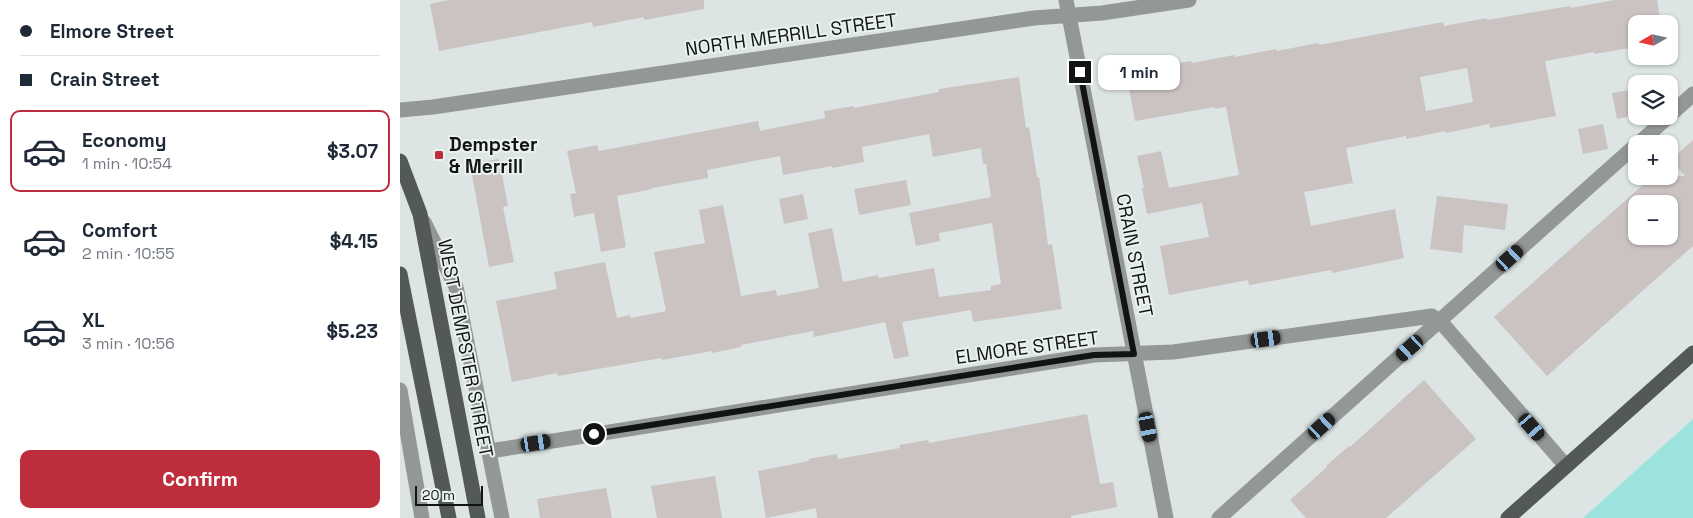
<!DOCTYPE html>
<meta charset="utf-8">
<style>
:root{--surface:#fff;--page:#f6f6f7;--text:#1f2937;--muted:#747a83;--line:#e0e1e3;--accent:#be2d3c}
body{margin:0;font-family:"Space Grotesk",sans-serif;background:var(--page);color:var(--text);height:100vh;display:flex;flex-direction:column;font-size:19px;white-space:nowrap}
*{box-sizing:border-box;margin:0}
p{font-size:16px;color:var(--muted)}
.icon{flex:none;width:28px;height:28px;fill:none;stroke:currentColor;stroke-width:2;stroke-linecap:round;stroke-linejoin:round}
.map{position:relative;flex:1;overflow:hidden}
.panel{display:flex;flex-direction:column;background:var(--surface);width:400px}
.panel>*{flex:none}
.banner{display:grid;align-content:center;height:110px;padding:0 20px;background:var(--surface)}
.needle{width:32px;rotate:261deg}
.tools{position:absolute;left:1228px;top:15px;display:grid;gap:10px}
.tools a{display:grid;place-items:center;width:50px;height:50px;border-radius:10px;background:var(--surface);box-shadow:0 1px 4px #0004;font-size:25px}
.scale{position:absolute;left:15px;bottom:12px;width:68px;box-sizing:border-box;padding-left:5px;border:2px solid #111413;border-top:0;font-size:14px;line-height:18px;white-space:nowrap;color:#111413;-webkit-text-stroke:4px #e9f2f1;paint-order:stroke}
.end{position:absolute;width:22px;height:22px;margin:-11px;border:6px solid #111413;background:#fff;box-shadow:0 0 0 2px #fff}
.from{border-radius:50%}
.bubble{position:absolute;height:35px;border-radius:10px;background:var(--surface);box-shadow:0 1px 4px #0004;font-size:16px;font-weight:700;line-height:35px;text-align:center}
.car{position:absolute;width:15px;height:30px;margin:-15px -8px;border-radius:6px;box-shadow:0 0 4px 1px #0007;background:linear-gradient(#222 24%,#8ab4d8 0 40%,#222 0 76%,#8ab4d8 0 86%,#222 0)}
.banner b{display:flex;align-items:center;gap:18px;height:48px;font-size:19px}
.banner b+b{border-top:1px solid var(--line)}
.banner i{width:12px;height:12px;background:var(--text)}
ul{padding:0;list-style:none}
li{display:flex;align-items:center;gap:15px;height:82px;margin:0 10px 8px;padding:0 10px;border:2px solid transparent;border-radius:10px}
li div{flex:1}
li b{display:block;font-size:19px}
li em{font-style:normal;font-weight:700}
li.selected{border-color:var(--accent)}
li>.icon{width:45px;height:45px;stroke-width:1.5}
.action{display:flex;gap:10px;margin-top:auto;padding:10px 20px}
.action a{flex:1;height:58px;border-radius:10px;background:var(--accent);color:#fff;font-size:20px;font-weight:700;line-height:58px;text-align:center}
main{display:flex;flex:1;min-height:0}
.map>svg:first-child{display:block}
.green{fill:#9ce3de}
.building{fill:#cbc2c2;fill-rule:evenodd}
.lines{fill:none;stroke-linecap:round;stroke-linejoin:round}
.minor{stroke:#949797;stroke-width:15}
.major{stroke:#535959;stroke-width:15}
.route{stroke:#111413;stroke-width:6}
.poi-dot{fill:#be2d3c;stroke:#e9f2f1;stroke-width:2}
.labels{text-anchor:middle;stroke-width:4;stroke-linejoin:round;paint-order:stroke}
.street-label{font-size:19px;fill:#111413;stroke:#e9f2f1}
.poi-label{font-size:19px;font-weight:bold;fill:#111413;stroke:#e9f2f1;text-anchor:start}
</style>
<main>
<section class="panel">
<div class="banner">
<b><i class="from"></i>Elmore Street</b>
<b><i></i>Crain Street</b>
</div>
<ul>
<li class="selected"><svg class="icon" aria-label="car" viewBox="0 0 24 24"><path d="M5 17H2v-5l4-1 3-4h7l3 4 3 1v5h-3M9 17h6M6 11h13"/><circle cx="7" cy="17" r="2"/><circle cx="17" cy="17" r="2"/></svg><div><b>Economy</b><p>1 min · 10:54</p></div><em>$3.07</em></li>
<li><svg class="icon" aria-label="car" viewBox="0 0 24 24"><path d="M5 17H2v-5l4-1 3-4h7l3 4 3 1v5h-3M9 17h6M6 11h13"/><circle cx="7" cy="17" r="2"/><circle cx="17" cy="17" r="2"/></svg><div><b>Comfort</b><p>2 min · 10:55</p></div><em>$4.15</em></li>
<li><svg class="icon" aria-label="car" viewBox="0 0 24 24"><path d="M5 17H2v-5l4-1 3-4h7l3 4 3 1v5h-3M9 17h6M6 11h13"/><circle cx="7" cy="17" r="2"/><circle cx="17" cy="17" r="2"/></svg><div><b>XL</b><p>3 min · 10:56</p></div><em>$5.23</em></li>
</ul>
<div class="action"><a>Confirm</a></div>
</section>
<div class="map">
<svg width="1293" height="518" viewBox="0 0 1293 518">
<rect width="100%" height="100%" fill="#dce5e4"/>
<path class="green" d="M1293,419v99h-110z"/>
<path class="building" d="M49,0h255v9l-60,11v-3l-51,10 -1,-5 -153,29 -9,-47z
M1215,0h42l4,24h-25v23l-42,7v-2l-49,9 11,55 -66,12 -1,-4 -43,9 -1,-2 -39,8v-3l-60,12 7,35 -49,9 7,34 84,-17 9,49 -72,15 -1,-3 -82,15 -1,-5 -79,15 -9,-49 49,-9 -7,-34 -55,11 -5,-26h2l-7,-32 24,-5 8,37 70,-13 -13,-68 -11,2v-2l-80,14 -9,-49 65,-11 1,2 42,-8 1,2 41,-8 1,2 41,-8 1,2 124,-23 1,4 43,-8v2l83,-14v2zM1067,68l6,34 -47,9 -6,-34z
M619,77l7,51 3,-1 8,50h2l9,68 4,-1 10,65 -89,13 -2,-12 -69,12 7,34 -15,3 -9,-37 -71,15 -1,-6 -72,14v2l-29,6v-2l-50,9 -1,-2 -103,18 -1,-3 -45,9 -16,-81 61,-12 -3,-17 51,-10 12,56 13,-3 1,3 35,-7 -12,-59 51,-9 -6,-33 24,-5 18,91 35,-6 1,6 42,-8 -11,-55 24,-5 11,54 35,-7 1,3 55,-10 5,29 52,-7v-4l10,-2 -9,-61 -53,10 1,8 -24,5 -7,-33 82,-16 -5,-33h-3l-2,-16 -48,9 -4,-23 -67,13 2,15 -32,6v-2l-49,9 -3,-19 -73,14 1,8 -56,10v1l-35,7 9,51 -25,5 -7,-39 -20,4 -4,-23 6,-1 -9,-42 30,-6 2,6 159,-30 2,10 65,-13 -1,-7 30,-5v2l85,-16v-3z
M1236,89v26l-19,4 -5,-26z
M1203,124l5,25 -25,5 -5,-25z
M1293,140v106l-146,130 -53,-59 159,-141h32l-14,-16zM1236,204h33v32h-33z
M99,159l9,47 -5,1 11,55 -25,5 -19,-103z
M506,180l5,25 -52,10 -5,-26z
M403,194l5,25 -24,5 -5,-25z
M1037,196l71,8 -3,26 -41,-5 -2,28 -32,-4z
M1024,380l52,59 -90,79h-80l-16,-18 37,-33 -1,-1 23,-20 1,1z
M687,414l13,70 13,-2 4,25 -46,9v2h-254l-1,-10 -50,10 -8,-47 51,-10 -1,-2 29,-5 1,5 62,-11 -1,-3 29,-5 1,3z
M315,476l7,42h-65l-6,-32z
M206,488l6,30h-72l-3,-19z"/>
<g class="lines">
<path class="minor" d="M666,0l100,518
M0,110l33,-3 601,-89 68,-5 87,-13
M1269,116l24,-22
M1238,144l31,-28
M24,222l32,65 46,231
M0,390l22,128
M90,451l604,-96 79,-3 259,-36 8,5 126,145
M819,518l417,-373"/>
<path class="major" d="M0,161l20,53 58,304
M0,274l49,244
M1108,518l185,-165"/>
</g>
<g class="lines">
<path class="route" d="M194,434l500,-79 40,-1 -54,-282"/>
</g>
<rect class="poi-dot" x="34" y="150" width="10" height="10" rx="2.5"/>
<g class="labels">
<g class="street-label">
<text transform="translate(391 34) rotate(-8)" y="7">NORTH MERRILL STREET</text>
<text transform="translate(735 255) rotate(79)" y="7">CRAIN STREET</text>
<text transform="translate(627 347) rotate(-8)" y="7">ELMORE STREET</text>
<text transform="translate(66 348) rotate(79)" y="7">WEST DEMPSTER STREET</text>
</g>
<g class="poi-label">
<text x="49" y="151">Dempster<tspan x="49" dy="22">&amp; Merrill</tspan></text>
</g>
</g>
</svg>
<div class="tools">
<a><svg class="needle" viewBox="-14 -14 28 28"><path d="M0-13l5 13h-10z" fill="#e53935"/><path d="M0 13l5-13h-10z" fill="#747a83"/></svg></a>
<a><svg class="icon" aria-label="layers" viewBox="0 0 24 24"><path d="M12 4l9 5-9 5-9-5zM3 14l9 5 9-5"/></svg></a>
<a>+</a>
<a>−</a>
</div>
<div class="scale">20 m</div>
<i class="end from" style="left:194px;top:434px"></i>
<i class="end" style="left:680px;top:72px"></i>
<div class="bubble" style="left:698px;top:55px;width:82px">1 min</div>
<i class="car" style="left:1110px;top:258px;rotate:48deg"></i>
<i class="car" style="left:866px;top:339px;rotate:82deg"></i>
<i class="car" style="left:1010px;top:348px;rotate:228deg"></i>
<i class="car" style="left:922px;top:426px;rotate:48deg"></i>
<i class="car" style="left:748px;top:427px;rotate:169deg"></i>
<i class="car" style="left:1132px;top:427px;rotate:139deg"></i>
<i class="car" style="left:136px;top:443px;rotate:81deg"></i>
</div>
</main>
